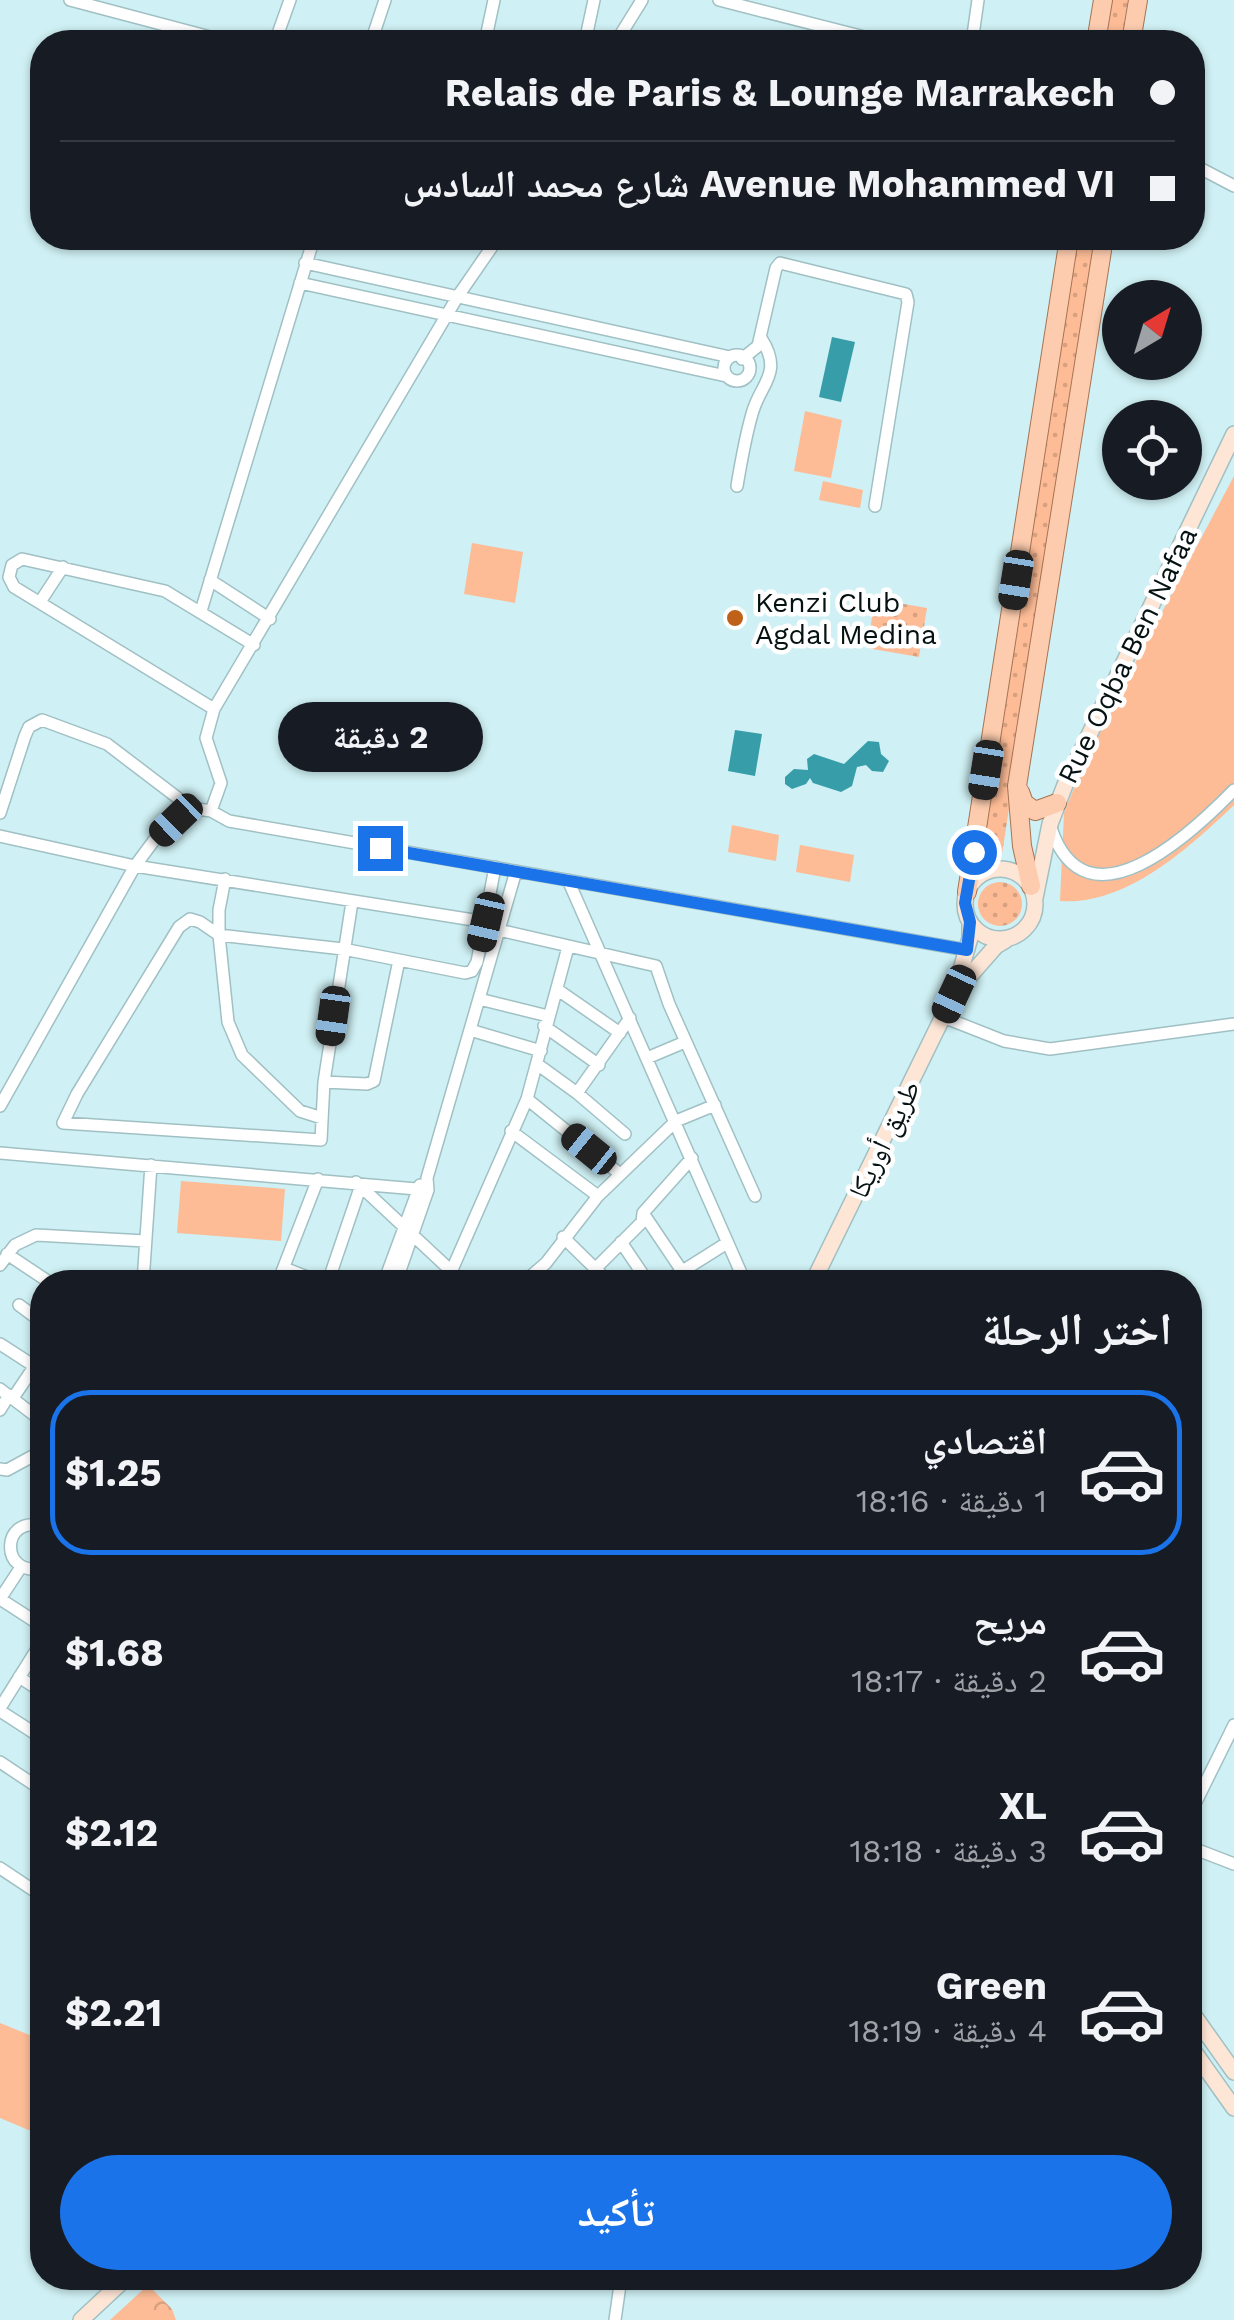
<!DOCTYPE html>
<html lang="ar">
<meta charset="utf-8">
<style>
:root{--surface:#171b24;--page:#20242c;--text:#f1f3f6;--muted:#9ea1a6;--line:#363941;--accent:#1a73e8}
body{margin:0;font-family:"Work Sans","Noto Naskh Arabic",sans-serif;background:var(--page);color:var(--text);direction:rtl;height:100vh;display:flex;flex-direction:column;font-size:38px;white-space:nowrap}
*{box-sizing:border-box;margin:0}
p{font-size:32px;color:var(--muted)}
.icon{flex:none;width:55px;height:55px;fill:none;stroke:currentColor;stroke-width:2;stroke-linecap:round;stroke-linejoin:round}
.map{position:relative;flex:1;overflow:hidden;direction:ltr}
.details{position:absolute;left:30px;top:1270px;width:1172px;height:1020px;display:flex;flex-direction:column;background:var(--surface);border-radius:40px;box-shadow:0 2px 8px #0004;direction:rtl}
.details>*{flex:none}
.top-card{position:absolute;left:30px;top:30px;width:1175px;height:220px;border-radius:40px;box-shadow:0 2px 8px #0004;direction:rtl;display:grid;align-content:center;height:220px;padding:0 30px;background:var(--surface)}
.needle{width:65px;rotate:38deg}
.buttons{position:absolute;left:1102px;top:280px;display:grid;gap:20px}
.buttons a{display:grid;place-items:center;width:100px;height:100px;border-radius:50%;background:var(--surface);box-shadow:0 2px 8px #0004;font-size:50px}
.end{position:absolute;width:45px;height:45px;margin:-22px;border:12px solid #1a73e8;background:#fff;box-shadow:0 0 0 5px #fff}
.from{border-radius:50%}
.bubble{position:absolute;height:70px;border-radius:35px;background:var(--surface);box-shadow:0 2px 8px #0004;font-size:32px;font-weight:700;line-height:70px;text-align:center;direction:rtl}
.car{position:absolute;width:30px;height:60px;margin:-30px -15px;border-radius:12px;box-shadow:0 0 8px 2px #0007;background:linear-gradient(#222 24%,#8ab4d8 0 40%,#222 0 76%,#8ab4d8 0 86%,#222 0)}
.top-card b{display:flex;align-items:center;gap:35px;height:95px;font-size:38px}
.top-card b+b{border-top:2px solid var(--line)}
.top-card i{width:25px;height:25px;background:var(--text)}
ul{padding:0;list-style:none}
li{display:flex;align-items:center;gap:30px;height:165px;margin:0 20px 15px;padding:0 10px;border:5px solid transparent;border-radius:40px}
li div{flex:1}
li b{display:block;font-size:38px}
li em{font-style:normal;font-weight:700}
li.selected{border-color:var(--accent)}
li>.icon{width:90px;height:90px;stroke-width:1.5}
h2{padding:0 30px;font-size:45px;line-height:120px}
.button{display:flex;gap:20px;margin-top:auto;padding:20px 30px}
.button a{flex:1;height:115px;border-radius:60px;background:var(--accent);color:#fff;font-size:40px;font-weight:700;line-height:115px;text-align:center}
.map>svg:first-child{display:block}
.grass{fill:url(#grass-dots)}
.forest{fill:url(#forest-crowns)}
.green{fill:#fdbc96}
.water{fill:#379ea9}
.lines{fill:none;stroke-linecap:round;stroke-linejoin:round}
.street-casing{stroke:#a0c0c4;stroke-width:14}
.secondary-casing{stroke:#a0c0c4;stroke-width:18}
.primary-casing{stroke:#a67454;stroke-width:20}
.street{stroke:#fff;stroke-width:11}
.secondary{stroke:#fee6d6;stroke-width:15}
.primary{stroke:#fdccae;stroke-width:18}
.route{stroke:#1a73e8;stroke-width:12}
.poi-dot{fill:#bf6118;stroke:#fff;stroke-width:4}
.labels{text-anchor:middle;stroke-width:9;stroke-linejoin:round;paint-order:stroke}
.poi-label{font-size:28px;fill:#061112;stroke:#fff;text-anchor:start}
.street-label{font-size:28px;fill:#061112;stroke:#fff}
</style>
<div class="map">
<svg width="1234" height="2320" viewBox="0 0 1234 2320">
<defs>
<pattern id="grass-dots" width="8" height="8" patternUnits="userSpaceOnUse" patternTransform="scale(2.5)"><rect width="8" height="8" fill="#fdbc96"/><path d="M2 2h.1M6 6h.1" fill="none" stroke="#d7a180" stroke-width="1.8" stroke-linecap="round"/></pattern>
<pattern id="forest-crowns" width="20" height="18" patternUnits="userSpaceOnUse" patternTransform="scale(2.5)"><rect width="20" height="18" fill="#fdbc96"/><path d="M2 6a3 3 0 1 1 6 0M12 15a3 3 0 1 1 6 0" fill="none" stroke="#d7a180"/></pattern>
</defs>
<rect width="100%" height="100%" fill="#cff0f4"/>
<path class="grass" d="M1110,0h18l-7,42h-18z
M1076,238h21l-95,616 -11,5 -7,-3 -2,-5z
M875,599l52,9 -8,49 -52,-9z
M978 904a22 22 0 1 1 44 0a22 22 0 1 1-44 0Z"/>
<path class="forest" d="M148,2285l24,24 4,11h-66z"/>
<path class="green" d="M805,411l37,9 -11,58 -37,-7z
M1234,476v329c-45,43 -108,101 -174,96l4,-88 13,-32 38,-80z
M823,481l40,9 -3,18 -41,-8z
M472,543l51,9 -8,51 -51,-9z
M732,825l47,10 -3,26 -48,-9z
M800,845l54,10 -4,27 -54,-10z
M181,1181l104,8 -4,52 -104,-8z
M0,2023l42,17v87l-4,7 -38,-16z"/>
<path class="water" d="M832,337l23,5 -14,60 -22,-5z
M735,730l27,4 -7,42 -27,-5z
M868,741l11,1 2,12 8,7 -6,11 -11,-1 -6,-6 -9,2 -5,19 -11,6 -28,-9 -3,-5 -4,6 -14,5 -7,-5v-7l9,-8 14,1 -1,-11 7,-5 30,10z"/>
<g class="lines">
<g class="street-casing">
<path id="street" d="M70,0l159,42
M719,0l165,42
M275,42l15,-42
M371,42l14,-42
M485,42l9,-42
M585,42l9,-42
M616,42l26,-42
M972,42l6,-42
M1192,164l42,22
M305,263l425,94
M300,283l426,93
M724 368a13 13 0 1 1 26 0a13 13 0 1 1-26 0Z
M742,359l16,-13 18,-78 4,-5 126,31 2,8 -33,204
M737,486c4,-24 8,-48 15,-72 8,-31 32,-40 9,-76
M210,580l60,39
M40,602l23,-35
M201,611l113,-373
M214,709l-200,-122 -5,-10 3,-12 10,-6 143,32 89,54
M211,811l10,-28 -15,-45 8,-29 244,-413 40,-58
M0,813l25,-77 4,-9 13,-7 65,24 84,64
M1051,828c35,105 141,5 183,-38
M0,836l135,30 20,-27 36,-31 20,3 18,10 738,129
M225,879l-6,31v25l124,14 122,24 7,-2 5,-9 18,-95
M568,880l177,402
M499,930l157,36 13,38 86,192
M558,990l62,43
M479,999l69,17
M943,1017l61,24 46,8 184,-25
M544,1026l55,39
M470,1030l71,21
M647,1058l38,-16
M537,1064l40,29 53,-75
M324,1082l43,2 7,-3 25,-121
M577,1093l48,41
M527,1099l93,75
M0,1106l135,-240 351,56
M322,1118l-22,-7 -58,-56 -14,-33 -9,-87 -19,-13 -10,-3 -11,8 -102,167 -14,29 258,17 3,-58 28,-180
M511,1131l87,65
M0,1153l428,37
M356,1182l107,100
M643,1213l39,58
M563,1237l46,45
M621,1242l27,40
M7,1254l42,28
M0,1265l15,-20 21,-10 109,6
M284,1268l36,14
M596,1268l46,-46 1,-9 49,-55
M451,1272l76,-173 41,-152
M143,1282l8,-117
M278,1282l40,-103
M328,1282l32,-94
M384,1282l36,-97
M396,1282l32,-92 -1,-12 89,-307
M524,1282l22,-19 52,-67 78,-75 39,-16
M665,1282l62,-39
M19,1305l23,17
M0,1344l42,27
M0,1389l42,32
M13,1398l29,-43
M0,1410l9,-15
M0,1469l7,1 35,-19
M42,1526c-42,-11 -42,52 0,42
M21,1567l-21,32 42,27
M19,1677l23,15
M0,1708l42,-67
M0,1711l42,27
M0,1762l42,28
M1190,1814l44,-89
M1190,1847l44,17
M0,1868l42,28
M615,2320l6,-42"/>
</g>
<g class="secondary-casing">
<path id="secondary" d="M965 904a35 35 0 1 1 70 0a35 35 0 1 1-70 0Z
M1035,898l15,-74 15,-39 169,-351
M960,987l36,-41 10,-6
M813,1282l141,-288 16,-56v-16
M1190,2010l44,62
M1190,2046l44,62
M81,2320l45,-42"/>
</g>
<g class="primary-casing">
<path id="primary" d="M1096,42l7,-42
M1131,42l7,-42
M1020,792l4,11 11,8 22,-8
M1031,886l-9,-40 -5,-60 87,-548
M967,892l102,-654"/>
</g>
<use href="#street" class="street"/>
<use href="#secondary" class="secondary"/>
<use href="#primary" class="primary"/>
</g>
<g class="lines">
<path class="route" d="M380,848l587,102 3,-28 -5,-19 9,-51"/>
</g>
<circle class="poi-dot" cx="735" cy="618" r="10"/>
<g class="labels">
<g class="poi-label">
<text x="755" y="612">Kenzi Club<tspan x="755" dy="32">Agdal Medina</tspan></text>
</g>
<g class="street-label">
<text transform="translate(1127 655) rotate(-64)" y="10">Rue Oqba Ben Nafaa</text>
<text transform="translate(884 1139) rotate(-64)" y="10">طريق أوريكا</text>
</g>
</g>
</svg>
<div class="buttons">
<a><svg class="needle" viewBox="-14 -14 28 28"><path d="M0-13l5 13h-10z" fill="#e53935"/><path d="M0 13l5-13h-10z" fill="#9ea1a6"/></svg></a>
<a><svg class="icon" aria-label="locate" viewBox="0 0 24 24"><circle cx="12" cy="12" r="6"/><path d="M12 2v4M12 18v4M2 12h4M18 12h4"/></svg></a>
</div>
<i class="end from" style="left:974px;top:852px"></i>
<i class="end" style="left:380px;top:848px"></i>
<div class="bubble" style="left:278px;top:702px;width:205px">2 دقيقة</div>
<i class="car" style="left:1016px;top:580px;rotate:189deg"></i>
<i class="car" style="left:986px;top:770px;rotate:189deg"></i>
<i class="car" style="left:176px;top:820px;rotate:226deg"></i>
<i class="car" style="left:486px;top:922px;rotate:193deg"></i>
<i class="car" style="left:954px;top:994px;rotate:205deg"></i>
<i class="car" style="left:333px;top:1016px;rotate:188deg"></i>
<i class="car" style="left:589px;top:1149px;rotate:309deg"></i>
<div class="top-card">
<b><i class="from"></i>Relais de Paris &amp; Lounge Marrakech</b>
<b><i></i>Avenue Mohammed VI شارع محمد السادس</b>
</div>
<section class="details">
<h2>اختر الرحلة</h2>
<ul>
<li class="selected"><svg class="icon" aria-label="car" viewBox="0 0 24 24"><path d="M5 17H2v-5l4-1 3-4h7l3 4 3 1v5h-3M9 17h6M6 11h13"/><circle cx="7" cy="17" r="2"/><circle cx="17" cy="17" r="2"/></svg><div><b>اقتصادي</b><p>1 دقيقة · 18:16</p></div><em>$1.25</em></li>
<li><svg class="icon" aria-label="car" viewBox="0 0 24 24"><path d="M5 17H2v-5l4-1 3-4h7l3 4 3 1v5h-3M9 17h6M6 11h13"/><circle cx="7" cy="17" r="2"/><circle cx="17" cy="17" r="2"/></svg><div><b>مريح</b><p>2 دقيقة · 18:17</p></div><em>$1.68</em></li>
<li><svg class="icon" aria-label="car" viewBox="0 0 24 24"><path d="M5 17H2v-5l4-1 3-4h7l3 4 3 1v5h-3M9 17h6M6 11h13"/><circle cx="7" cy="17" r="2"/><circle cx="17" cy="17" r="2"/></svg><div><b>XL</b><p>3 دقيقة · 18:18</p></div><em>$2.12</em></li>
<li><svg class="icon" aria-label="car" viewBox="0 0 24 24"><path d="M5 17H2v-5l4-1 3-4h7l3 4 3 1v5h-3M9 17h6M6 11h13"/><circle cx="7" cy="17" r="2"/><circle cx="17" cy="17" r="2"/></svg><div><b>Green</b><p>4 دقيقة · 18:19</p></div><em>$2.21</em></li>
</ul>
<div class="button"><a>تأكيد</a></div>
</section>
</div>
